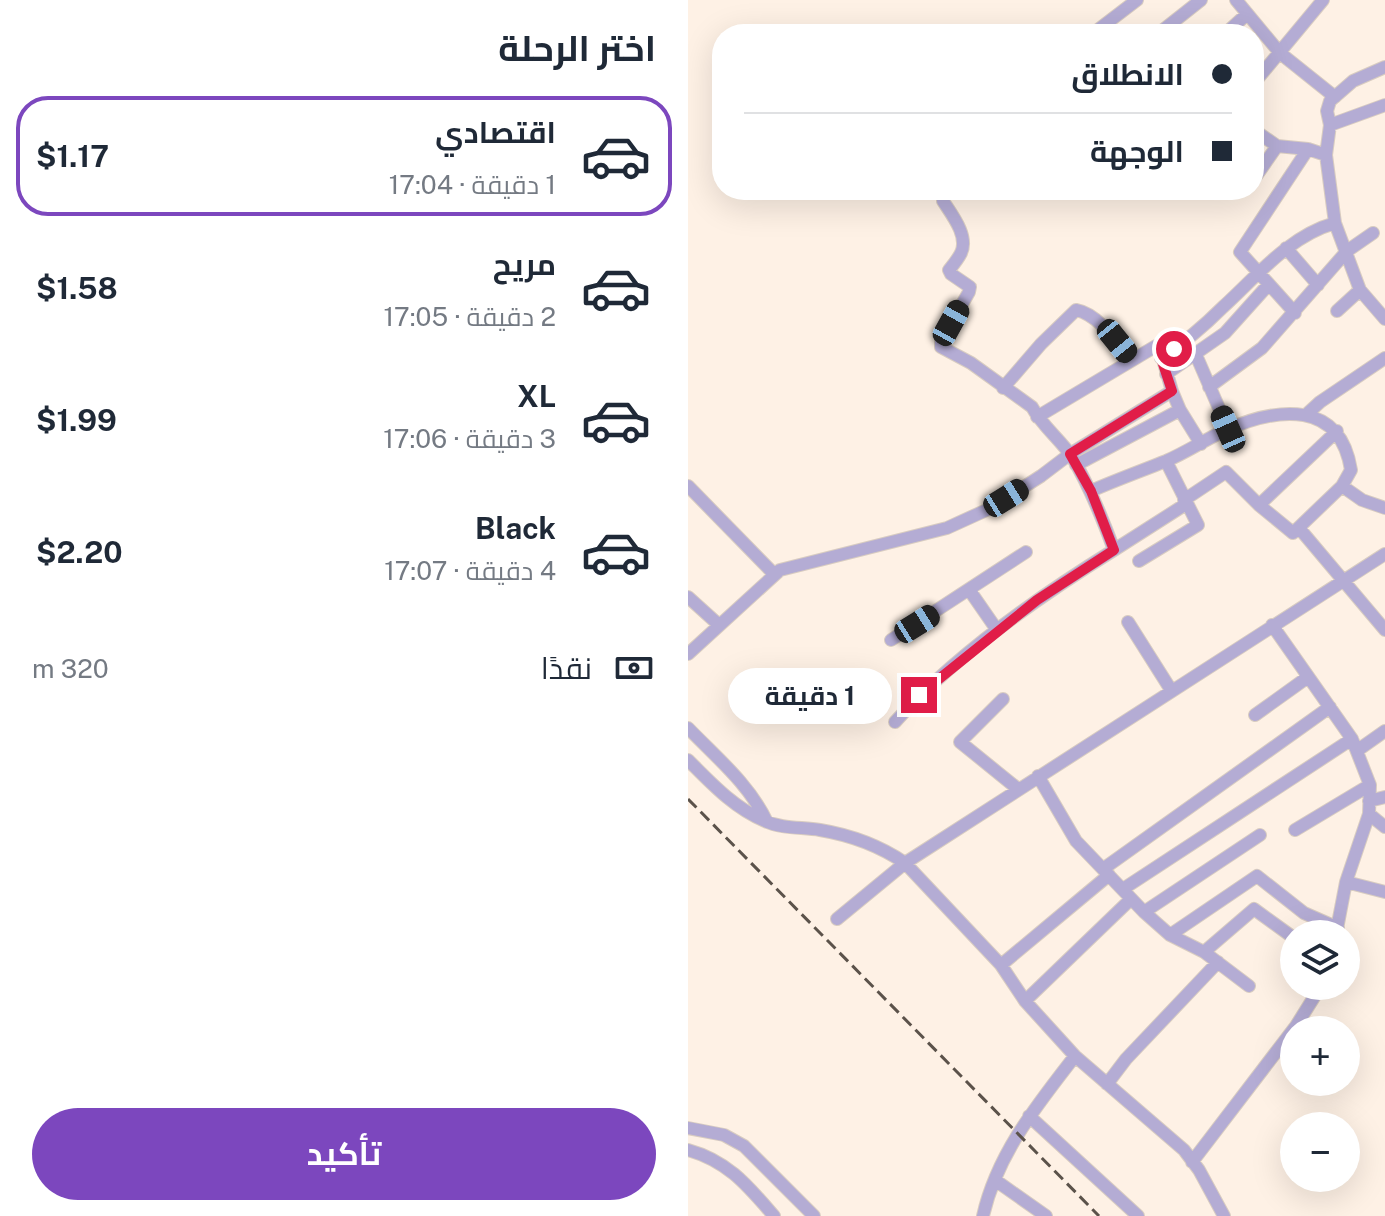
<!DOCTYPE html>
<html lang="ar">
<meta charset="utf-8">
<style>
:root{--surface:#fff;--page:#f6f6f7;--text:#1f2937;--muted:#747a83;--line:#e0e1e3;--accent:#7c47be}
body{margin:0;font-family:"Public Sans",Cairo,sans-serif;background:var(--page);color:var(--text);direction:rtl;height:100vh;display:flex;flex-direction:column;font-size:30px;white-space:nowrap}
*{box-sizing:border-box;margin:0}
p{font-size:26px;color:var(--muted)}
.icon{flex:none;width:44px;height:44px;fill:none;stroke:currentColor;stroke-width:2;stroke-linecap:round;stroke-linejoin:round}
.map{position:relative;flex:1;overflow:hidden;direction:ltr}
.side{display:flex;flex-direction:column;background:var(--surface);width:688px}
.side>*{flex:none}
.hud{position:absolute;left:24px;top:24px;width:552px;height:176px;border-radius:32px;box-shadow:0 8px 32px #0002;direction:rtl;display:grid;align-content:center;height:176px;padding:0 32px;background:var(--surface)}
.buttons{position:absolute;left:592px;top:920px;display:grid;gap:16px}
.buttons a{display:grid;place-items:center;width:80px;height:80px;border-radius:50%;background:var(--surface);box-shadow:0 8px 32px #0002;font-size:40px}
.end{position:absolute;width:36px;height:36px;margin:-18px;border:10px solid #e11d48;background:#fff;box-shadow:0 0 0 4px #fff}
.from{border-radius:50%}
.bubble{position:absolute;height:56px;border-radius:28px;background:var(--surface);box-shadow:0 8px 32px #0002;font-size:26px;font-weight:700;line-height:56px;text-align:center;direction:rtl}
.car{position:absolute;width:24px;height:48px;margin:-24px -12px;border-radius:10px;box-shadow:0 0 6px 2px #0007;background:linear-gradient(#222 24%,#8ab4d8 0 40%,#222 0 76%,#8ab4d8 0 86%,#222 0)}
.hud b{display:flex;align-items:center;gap:28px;height:76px;font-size:30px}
.hud b+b{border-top:2px solid var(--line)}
.hud i{width:20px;height:20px;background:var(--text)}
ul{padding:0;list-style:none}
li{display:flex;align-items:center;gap:24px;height:120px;margin:0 16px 12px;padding:0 16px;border:4px solid transparent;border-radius:32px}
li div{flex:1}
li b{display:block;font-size:30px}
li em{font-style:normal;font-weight:700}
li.active{border-color:var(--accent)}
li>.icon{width:72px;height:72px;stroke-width:1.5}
h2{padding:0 32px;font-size:36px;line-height:96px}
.pay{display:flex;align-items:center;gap:20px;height:88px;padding:0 32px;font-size:30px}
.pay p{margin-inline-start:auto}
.action{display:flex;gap:16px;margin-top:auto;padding:16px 32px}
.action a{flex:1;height:92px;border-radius:48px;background:var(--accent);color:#fff;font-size:32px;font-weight:700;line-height:92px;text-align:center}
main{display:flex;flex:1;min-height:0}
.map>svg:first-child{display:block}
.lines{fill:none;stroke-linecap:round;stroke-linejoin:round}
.minor-casing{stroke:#d8ccc1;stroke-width:14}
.minor{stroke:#b4acd4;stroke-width:12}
.rail{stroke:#5b524a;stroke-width:3;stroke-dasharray:12 6;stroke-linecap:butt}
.route{stroke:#e11d48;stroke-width:10}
</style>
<main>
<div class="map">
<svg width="697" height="1216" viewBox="0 0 697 1216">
<rect width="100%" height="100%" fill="#fef1e5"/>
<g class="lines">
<g class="minor-casing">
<path id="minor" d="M548,0l44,53 55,44
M411,29l38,-29
M470,34l43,-34
M537,34l21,-19
M697,67l-32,14 -23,20 -3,10 3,14 -4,30 9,68 25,67 25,29
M566,83l69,-83
M642,125l55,-20
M566,130l23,16 31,3
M566,179l23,-33
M598,248l32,37
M649,311l23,-21
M607,313l-55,-61 68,-103 18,6
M508,355l32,74
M473,358c23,-15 43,-32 62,-51 34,-31 66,-71 112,-84
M478,374l59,-41 44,-49
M521,387l53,-39 85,-97 26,-18
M315,388l38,-44 35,-34c22,4 41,32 55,49
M620,413l12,-11 65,-44
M349,417l119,-71 4,3 12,42 8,19 21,34
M388,465l104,-55
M0,486l86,88
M654,486l20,14 23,8
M403,491c25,-11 50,-20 75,-30 21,-9 40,-22 60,-31 52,-23 114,-30 125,40l-9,16 -49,47 -34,-28 -33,-33 -42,28
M571,505l78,-74
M611,528l86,102
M426,550l72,-46
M451,561l59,-36 -32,-64
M282,591l27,39
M0,597l31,28
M440,622l43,68
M584,625l80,114 18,46 -1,29 -23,68 -10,52
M203,640l135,-88
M0,654l92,-84 167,-42 44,-20 50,-32 29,-22 102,-63
M315,699l-43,43 58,47
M567,715l53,-38
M207,722c60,-67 143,-125 219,-172 -12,-33 -24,-63 -42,-93 -12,-18 -30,-31 -40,-50l-61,-44 -30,-16v-6l28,-49 1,-5 -19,-13 -2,-4c4,-5 9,-11 12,-17 8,-17 -9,-38 -18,-52v-4l6,-7
M0,728c29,30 61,56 79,94
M670,750l27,-19
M0,760c23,23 46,48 77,61 17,8 37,6 55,9 30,5 60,16 85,33l96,102 24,36 50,55 109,94 15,20 25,46
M350,776l38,65 68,71 26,23 34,17 45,34
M681,801l16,-4
M681,814l16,13
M607,830l75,-45
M415,869l227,-162
M658,882l39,10
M435,889l229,-150
M456,912l116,-77
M149,919l68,-56 480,-309
M482,935l87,-59 47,37 34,15
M516,952l50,-43 40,29
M313,965l108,-90
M337,1001l106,-102
M419,1084l19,-25 92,-97
M341,1116l109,100
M0,1128l36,7 20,11 70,70
M0,1150c40,11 60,36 86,66
M504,1162l104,-136 25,-40
M307,1180l51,36
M295,1216c14,-62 54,-111 92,-160"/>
</g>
<use href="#minor" class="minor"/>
<path class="rail" d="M0,799l411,417"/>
</g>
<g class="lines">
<path class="route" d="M231,695l118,-95 77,-50 -23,-59 -21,-37 102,-63 -11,-33 13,-9"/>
</g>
</svg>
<div class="buttons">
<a><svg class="icon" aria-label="layers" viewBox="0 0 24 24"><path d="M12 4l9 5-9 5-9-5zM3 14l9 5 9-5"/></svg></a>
<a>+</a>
<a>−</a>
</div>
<i class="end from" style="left:486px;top:349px"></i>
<i class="end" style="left:231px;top:695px"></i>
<div class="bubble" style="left:40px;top:668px;width:164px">1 دقيقة</div>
<i class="car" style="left:263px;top:323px;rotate:29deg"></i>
<i class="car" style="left:429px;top:341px;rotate:141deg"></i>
<i class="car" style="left:540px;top:429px;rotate:336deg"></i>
<i class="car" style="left:318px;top:498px;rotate:58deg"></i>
<i class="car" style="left:229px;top:624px;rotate:58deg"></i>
<div class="hud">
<b><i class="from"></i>الانطلاق</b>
<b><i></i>الوجهة</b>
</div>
</div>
<section class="side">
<h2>اختر الرحلة</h2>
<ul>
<li class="active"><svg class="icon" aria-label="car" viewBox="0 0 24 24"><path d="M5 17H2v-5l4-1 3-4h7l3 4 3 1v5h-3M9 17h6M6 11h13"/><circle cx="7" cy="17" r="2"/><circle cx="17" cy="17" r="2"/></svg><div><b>اقتصادي</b><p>1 دقيقة · 17:04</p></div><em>$1.17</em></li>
<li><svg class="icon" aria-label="car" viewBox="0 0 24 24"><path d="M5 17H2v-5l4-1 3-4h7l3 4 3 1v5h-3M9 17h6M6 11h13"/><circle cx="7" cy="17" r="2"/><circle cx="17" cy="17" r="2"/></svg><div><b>مريح</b><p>2 دقيقة · 17:05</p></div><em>$1.58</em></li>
<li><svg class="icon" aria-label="car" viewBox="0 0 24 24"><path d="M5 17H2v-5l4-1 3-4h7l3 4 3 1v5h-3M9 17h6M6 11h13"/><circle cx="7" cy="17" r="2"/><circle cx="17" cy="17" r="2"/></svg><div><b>XL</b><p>3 دقيقة · 17:06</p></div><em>$1.99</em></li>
<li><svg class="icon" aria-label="car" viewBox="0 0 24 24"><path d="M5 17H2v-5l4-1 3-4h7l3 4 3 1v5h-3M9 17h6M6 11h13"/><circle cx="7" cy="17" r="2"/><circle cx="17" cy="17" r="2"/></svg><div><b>Black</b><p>4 دقيقة · 17:07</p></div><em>$2.20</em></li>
</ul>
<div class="pay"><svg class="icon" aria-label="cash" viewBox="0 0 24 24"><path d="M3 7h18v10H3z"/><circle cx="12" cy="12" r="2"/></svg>نقدًا<p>320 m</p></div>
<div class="action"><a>تأكيد</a></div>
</section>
</main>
